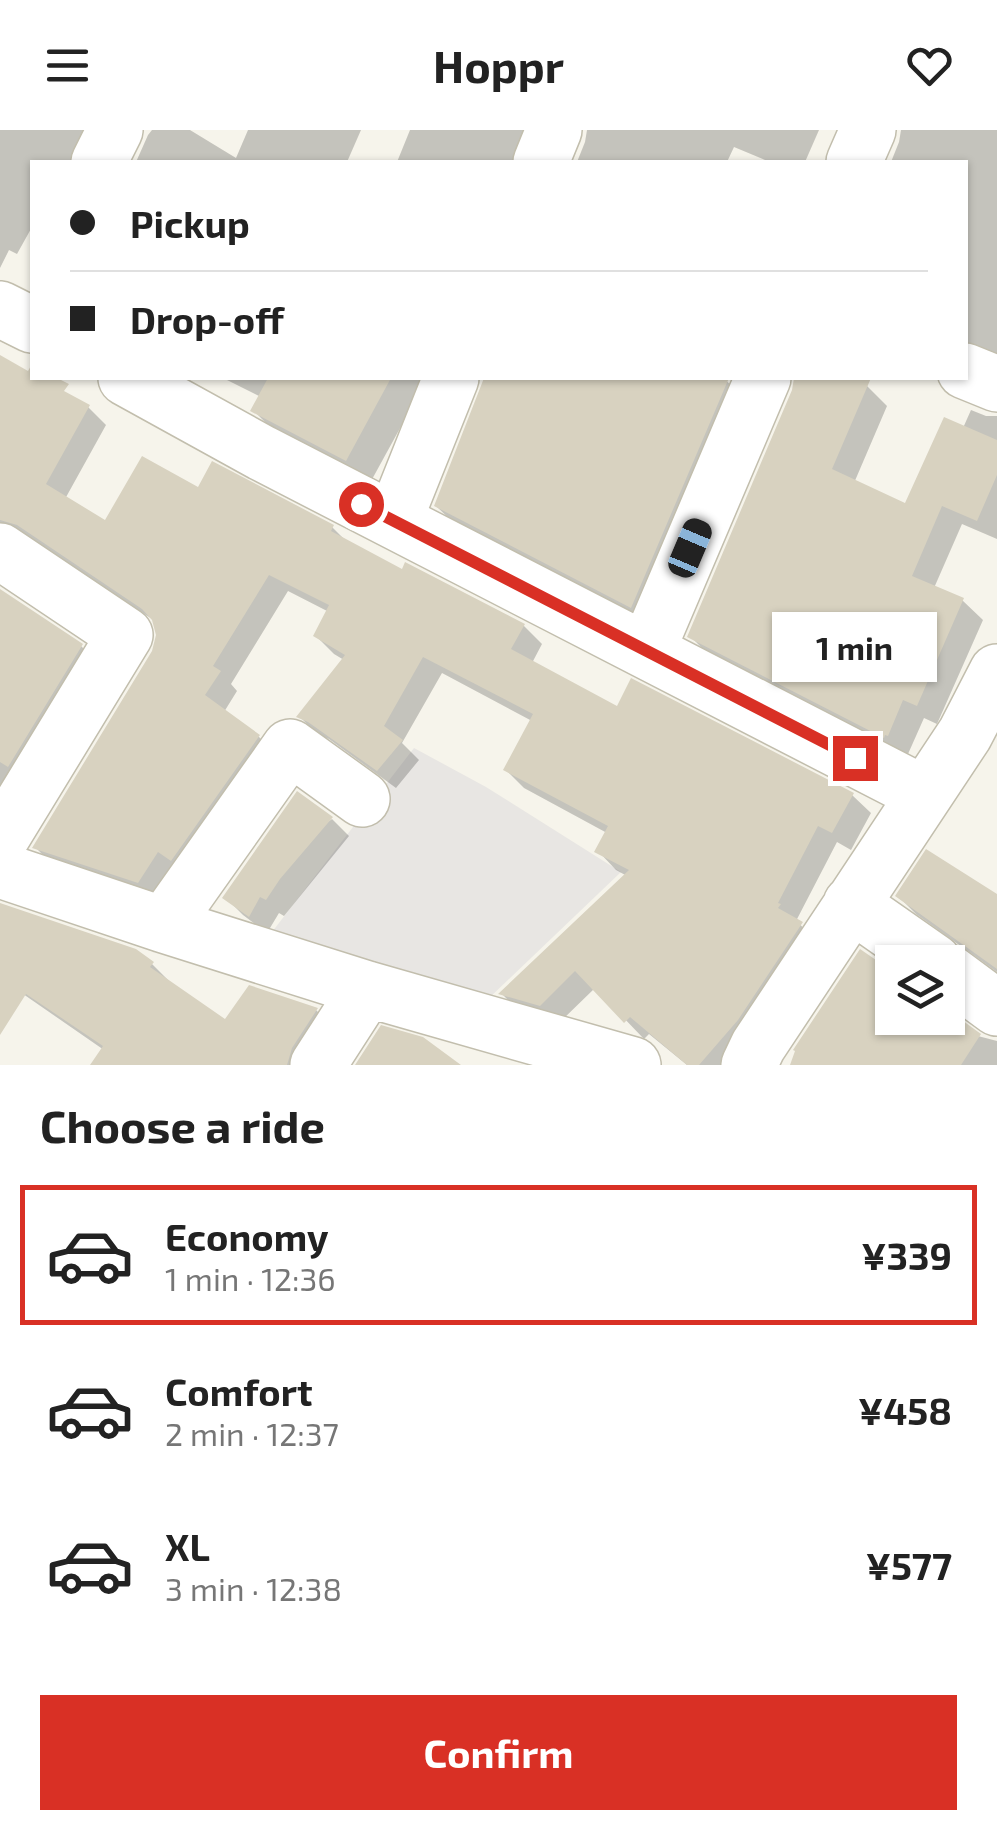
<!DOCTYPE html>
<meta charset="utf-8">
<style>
:root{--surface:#fff;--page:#f2f2f2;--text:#222;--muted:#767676;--line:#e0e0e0;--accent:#d93025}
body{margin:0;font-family:"Exo 2",sans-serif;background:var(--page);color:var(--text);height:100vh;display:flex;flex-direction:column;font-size:38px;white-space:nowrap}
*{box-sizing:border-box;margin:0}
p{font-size:32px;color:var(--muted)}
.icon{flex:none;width:55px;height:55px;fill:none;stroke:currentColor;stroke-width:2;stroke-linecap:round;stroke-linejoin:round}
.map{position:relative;height:935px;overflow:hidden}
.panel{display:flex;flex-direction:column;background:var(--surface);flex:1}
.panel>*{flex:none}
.banner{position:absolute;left:30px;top:30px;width:938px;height:220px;border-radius:0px;box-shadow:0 2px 8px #0004;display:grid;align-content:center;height:220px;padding:0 40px;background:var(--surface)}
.buttons{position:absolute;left:875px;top:815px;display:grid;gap:20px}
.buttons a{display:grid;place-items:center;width:90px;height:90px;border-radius:0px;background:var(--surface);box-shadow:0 2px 8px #0004;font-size:50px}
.end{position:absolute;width:45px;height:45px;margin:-22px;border:12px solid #d93025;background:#fff;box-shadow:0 0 0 5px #fff}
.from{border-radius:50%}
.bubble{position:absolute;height:70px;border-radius:0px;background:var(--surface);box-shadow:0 2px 8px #0004;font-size:32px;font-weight:700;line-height:70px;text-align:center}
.car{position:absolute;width:30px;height:60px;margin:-30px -15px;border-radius:12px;box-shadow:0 0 8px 2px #0007;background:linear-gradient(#222 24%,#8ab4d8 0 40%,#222 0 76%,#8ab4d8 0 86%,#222 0)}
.banner b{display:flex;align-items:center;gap:35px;height:95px;font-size:38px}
.banner b+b{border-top:2px solid var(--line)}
.banner i{width:25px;height:25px;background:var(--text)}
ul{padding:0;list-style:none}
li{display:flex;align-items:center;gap:30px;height:140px;margin:0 20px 15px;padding:0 20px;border:5px solid transparent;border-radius:0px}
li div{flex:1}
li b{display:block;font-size:38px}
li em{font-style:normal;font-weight:700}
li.current{border-color:var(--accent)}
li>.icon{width:90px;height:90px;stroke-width:1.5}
h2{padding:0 40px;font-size:45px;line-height:120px}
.cta{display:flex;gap:20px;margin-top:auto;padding:20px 40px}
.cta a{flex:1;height:115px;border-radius:0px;background:var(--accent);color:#fff;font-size:40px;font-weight:700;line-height:115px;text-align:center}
header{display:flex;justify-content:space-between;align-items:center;height:130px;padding:0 40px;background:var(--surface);font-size:45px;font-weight:700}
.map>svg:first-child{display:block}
.parking{fill:#e8e6e3}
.shadow{fill:#0003}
.building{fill:#d8d2c0}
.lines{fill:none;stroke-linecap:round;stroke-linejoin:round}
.minor-casing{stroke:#c2bead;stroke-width:58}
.minor{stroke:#fff;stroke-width:55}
.route{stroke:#d93025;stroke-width:12}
</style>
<header><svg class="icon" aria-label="menu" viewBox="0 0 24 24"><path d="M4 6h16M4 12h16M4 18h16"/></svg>Hoppr<svg class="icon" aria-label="heart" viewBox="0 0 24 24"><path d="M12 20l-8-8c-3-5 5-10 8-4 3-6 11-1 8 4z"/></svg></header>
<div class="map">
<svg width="997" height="935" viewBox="0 0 997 935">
<rect width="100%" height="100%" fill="#f6f4eb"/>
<path class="parking" d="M414,618l72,39 135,85 -135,129 -214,-69z"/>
<path class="shadow" d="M0,0h110l-18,32h-60v65l-15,27 -8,-4 -9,18z
M152,0h38l46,28 12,-28h113l-14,32h-211l12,-27z
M410,0h147l-32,32h-128z
M587,0h232l-14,32h-35l-36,-15 -7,15h-150l8,-20z
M901,0h96v229l-32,-14v-183h-74l8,-20z
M223,248h202l2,1 -57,104 -93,-49 -23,-23 7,-14z
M484,248h239l24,21 -96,226 -195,-100 -20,-19 46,-116z
M796,248h52l19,8 20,20 -33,77 52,24 57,-79 8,-18 15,6h11v123l-35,-15 -28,64 28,12 21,20 -46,104 -13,-6 -16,36 -2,-1 -2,3 -194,-100 -20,-20 104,-245z
M88,277l18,18 -41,74 41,25 93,-34 133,37 17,17 54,28 121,54 18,18 -10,19 86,46 234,86 19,18 -20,37 -14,-8 -41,79 23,21 -87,123h-45l-38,-31 -5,5 -49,-51 -36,35 -39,-11 -18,-18 125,-118 -11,-6 -18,-19 9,-18 -83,-45 -18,-18 26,-49 -90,-48 -40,70 17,17 -23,28 -67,-49 -11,-4 -18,-18 44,-57 -10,-6 -18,-18 13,-24 -41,-21 -57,93 6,7 -13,21 35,25 18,18 -121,145 -103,-35 -18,-18 119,-195 5,-17 -4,-14 -117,-78 -17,-6 -21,8v-103z
M0,462l81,54 18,18 -99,164z
M332,689l17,17 -65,80 -5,-3 -12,20 -24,-18 -18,-18z
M898,766l99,1v75l-81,-58z
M0,776l152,58 18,18 56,41 90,-13 18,18 -22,37h-219l11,-15 -104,-72z
M861,822l31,22v44h56v-5l30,23 19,5v24h-191z"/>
<path class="building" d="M0,225l28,16 4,-7v14h25l12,6 -5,7 26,14 -44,79 59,36 37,-64 56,31 14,-26 122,64 -3,6 71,38 3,-7 120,62 -14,25 106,57 14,-28 223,115 -22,40 -14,-7 -40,77 3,1 -3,4 25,14 -65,98 -39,45h-12l-57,-48 -6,6 -49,-52 -35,35 -42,-12 131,-124 -35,-18 14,-26 -105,-56 30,-56 -110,-57 -39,69 19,14 -26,31 -69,-49 -12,-5 49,-62 -32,-19 16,-31 -60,-30 -56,91 8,5 -16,24 55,40 -89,126 -13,-9 -20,31 -106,-35 120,-197 4,-16 -4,-15 -10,-11 -125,-84 -17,-5z
M268,248h123l-45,83 -96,-50z
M484,248h245l-98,230 -197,-102z
M794,248h77l-39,91 73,34 39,-86 53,23v35l-20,46 -35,-15 -30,70 52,22 -47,108 -14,-6 -15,36 -3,-1 -1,3 -197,-101 105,-247z
M0,459l83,55 -75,123 -8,-5z
M297,661l36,26 -53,62 -14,21 -6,-3 -11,20 -27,-19z
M926,719l71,45v75l-102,-73z
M0,773l136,46 18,13 -4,5 75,52 24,-34 69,23 -26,40 -5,17h-197l13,-19 -77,-52 -26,41z
M860,819l32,22v47h56v-8l33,24 -20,31h-171l5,-14 -2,-1z
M381,895l42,12 38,28h-106z"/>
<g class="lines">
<g class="minor-casing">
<path id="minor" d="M99,32l16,-32
M541,32l13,-32
M854,32l14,-32
M0,179l32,16
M965,241l32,13
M126,248l136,75 662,341
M394,391l57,-143
M0,421l125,84 -125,205
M647,521l116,-273
M0,740l164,55 203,64 266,76
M851,774l83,58
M164,795l126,-178 72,52
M948,842l49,36
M318,935l49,-76
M749,935l9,-19 207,-312 32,-62"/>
</g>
<use href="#minor" class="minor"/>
</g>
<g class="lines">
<path class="route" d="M361,374l494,254"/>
</g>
</svg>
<div class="buttons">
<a><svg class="icon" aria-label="layers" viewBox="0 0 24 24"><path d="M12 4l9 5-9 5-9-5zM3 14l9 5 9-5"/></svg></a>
</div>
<i class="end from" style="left:361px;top:374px"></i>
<i class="end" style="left:855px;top:628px"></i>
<div class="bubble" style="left:772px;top:482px;width:165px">1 min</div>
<i class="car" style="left:690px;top:418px;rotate:23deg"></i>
<div class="banner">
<b><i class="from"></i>Pickup</b>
<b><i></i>Drop-off</b>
</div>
</div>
<section class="panel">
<h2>Choose a ride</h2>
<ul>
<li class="current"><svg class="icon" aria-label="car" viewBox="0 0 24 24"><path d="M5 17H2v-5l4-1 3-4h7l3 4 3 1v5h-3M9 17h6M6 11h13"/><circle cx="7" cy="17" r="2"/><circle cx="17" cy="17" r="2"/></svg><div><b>Economy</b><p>1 min · 12:36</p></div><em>¥339</em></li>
<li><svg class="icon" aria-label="car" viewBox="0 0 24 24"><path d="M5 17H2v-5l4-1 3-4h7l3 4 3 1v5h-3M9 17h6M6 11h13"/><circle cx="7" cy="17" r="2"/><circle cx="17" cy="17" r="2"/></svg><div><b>Comfort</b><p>2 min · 12:37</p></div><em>¥458</em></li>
<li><svg class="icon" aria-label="car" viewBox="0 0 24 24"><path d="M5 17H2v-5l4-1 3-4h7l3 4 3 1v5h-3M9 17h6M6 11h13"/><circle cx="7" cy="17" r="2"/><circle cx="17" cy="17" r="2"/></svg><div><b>XL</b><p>3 min · 12:38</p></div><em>¥577</em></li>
</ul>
<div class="cta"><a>Confirm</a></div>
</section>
